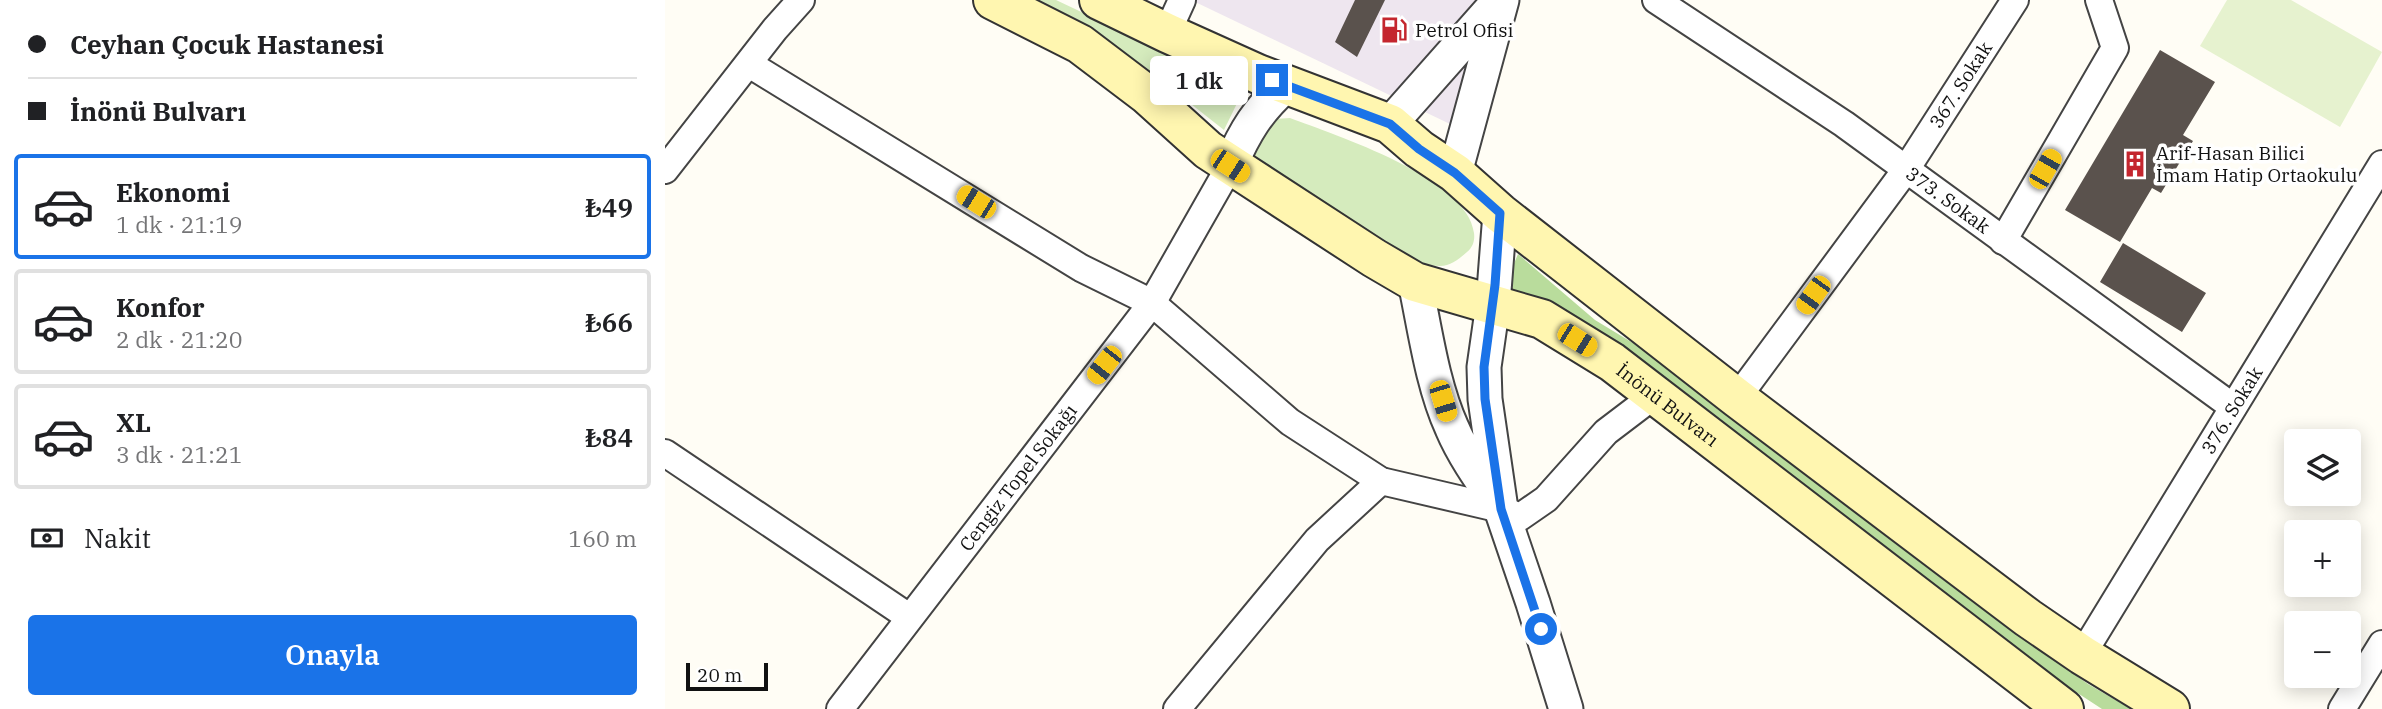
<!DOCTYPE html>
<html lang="tr">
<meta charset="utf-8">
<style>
:root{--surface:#fff;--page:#f2f2f2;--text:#202124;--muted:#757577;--line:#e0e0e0;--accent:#1a73e8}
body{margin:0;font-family:"IBM Plex Serif",serif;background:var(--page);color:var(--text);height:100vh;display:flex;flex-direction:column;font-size:26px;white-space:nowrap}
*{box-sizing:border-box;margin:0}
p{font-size:23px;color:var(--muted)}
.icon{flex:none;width:38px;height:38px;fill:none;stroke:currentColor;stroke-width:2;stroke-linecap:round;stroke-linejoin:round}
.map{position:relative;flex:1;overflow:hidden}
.sheet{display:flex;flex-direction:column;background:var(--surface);width:665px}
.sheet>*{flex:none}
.guide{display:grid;align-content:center;height:154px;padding:0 28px;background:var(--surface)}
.controls{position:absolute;left:1619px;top:429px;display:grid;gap:14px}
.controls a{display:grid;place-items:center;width:77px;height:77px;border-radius:7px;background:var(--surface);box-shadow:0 4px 18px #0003;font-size:35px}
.scale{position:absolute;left:21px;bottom:18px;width:82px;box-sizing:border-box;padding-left:7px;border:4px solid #111;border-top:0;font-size:19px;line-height:24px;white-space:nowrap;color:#111;-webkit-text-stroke:5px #fff;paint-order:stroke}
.end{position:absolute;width:32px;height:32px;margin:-16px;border:9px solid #1a73e8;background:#fff;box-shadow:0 0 0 4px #fff}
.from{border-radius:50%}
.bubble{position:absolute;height:49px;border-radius:7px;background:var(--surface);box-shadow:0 4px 18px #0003;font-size:23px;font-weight:600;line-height:49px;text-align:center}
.car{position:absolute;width:21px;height:42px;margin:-21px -10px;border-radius:9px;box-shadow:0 0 5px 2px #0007;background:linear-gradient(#f5c518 24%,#345 0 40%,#f5c518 0 76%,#345 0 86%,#f5c518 0)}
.guide b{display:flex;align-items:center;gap:24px;height:66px;font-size:26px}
.guide b+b{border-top:2px solid var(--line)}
.guide i{width:18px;height:18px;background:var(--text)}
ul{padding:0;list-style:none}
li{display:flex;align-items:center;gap:21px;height:105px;margin:0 14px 10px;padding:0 14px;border:4px solid var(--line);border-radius:7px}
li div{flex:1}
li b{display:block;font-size:26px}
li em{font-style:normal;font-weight:600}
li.active{border-color:var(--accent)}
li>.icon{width:63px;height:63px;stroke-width:1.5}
.pay{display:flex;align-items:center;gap:18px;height:77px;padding:0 28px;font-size:26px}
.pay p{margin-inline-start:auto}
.action{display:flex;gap:14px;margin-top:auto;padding:14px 28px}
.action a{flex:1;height:80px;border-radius:7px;background:var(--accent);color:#fff;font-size:28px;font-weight:600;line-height:80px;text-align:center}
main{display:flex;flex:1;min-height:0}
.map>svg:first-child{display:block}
.industrial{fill:#eee6ef}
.green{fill:#d5ebbd}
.forest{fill:#b9dc9c}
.pitch{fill:#e6f2cf}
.building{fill:#5a524d}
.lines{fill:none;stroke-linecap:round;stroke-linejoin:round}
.minor-casing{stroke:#444;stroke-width:30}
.tertiary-casing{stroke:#444;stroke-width:37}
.secondary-casing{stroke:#333;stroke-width:42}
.minor{stroke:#fff;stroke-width:26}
.tertiary{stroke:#fff;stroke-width:33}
.secondary{stroke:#fff6b0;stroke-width:38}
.route{stroke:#1a73e8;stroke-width:9}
.labels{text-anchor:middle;stroke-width:7;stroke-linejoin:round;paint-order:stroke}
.poi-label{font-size:19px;fill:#111;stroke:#fff;text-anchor:start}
.street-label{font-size:19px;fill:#111;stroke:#fff}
</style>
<main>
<section class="sheet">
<div class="guide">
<b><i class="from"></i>Ceyhan Çocuk Hastanesi</b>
<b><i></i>İnönü Bulvarı</b>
</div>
<ul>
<li class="active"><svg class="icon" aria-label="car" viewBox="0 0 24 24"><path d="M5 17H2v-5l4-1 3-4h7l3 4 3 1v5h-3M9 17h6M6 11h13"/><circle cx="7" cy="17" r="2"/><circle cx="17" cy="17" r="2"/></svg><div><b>Ekonomi</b><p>1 dk · 21:19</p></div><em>₺49</em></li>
<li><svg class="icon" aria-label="car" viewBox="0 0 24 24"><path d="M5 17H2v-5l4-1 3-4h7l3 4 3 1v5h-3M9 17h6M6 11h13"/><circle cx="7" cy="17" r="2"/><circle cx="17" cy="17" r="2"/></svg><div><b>Konfor</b><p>2 dk · 21:20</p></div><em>₺66</em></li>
<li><svg class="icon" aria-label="car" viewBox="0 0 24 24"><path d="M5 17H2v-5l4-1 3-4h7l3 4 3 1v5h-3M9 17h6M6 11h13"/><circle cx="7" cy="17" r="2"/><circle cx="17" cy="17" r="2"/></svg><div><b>XL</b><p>3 dk · 21:21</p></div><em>₺84</em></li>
</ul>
<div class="pay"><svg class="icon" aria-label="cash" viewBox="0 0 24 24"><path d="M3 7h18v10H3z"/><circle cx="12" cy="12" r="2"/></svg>Nakit<p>160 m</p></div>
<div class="action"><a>Onayla</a></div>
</section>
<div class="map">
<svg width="1717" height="709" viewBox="0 0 1717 709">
<rect width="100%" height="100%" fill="#fffdf5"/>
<path class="industrial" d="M526,0h320l-61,124z"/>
<path class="green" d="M363,0h28l188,89 -20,41 -89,-70z
M625,118c45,17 178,60 184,115 1,7 -1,14 -7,19 -8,7 -16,14 -27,14 -33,0 -74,-32 -101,-48 -30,-19 -61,-37 -91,-56l3,-29 24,-14z"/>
<path class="forest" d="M853,254l77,66 89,54 307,241 97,69 43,25h-29l-52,-34 -148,-111 -221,-175 -131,-74 -48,-23z"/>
<path class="pitch" d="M1562,0h64l91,52 -42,75 -140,-81z"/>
<path class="building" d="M690,0h30l-28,57 -22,-15z
M1495,50l55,32 -32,53 10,6 -32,52 -9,-5 -32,54 -55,-32z
M1458,243l83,50 -24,39 -82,-50z"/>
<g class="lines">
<g class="minor-casing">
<g id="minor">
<path id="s1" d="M991,0l188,124 389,283"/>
<path d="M502,33l15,-33"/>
<path d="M84,64l332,204 71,35 138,119 91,59 120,28 19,8 26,-18 60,-67 50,-38"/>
<path d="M0,170l110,-141 26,-29"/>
<path d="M1338,241l112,-193 -16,-48"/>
<path id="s2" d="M1072,398l168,-227 110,-171"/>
<path d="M0,453l244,164"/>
<path id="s3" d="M1417,655l300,-491"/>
<path id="s4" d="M175,709l312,-406 78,-137"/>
<path d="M512,709l140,-169 64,-59"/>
<path d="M1677,709l40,-65"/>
</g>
</g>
<g class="tertiary-casing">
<path id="tertiary" d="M725,124l108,-122
M565,166c15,-35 28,-56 56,-81
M790,173l47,-173
M835,213l-7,91 -9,63 1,32 16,110 32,94 33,106
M750,282c10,47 17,102 37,146 11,26 28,50 44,73"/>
</g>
<g class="secondary-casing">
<g id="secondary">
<path id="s5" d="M328,0l87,44 66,50 62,56 166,108 41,24 127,37 70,43 452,347"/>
<path d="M434,0l68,33 91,41 132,50 29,25 36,24 45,40 237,185 291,220 54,37 88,54"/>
</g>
</g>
<use href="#minor" class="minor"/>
<use href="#tertiary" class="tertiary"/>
<use href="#secondary" class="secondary"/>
</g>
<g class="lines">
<path class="route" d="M607,80l118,44 29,25 36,24 45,40 -5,72 -11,82 1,32 16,110 40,120"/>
</g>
<defs>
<g id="fuel-bare" transform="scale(2.1)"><path d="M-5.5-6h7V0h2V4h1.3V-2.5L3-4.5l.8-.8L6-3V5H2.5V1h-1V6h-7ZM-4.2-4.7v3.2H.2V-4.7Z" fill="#c4262e" stroke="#fff" stroke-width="2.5" paint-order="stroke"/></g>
<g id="building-bare" transform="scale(2.1)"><path d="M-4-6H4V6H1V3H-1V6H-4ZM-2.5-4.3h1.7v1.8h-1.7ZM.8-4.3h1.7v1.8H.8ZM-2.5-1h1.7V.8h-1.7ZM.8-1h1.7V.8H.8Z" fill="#c4262e" stroke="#fff" stroke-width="2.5" paint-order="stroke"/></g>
</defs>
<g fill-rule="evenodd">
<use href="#fuel-bare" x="729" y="30"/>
<use href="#building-bare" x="1470" y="164"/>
</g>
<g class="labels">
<g class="poi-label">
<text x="750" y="37">Petrol Ofisi</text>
<text x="1491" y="160">Arif-Hasan Bilici<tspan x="1491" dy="22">İmam Hatip Ortaokulu</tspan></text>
</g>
<g class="street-label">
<text dy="7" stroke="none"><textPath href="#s2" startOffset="385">367. Sokak</textPath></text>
<text dy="7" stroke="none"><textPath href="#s1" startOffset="354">373. Sokak</textPath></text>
<text dy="7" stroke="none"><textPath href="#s5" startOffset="794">İnönü Bulvarı</textPath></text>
<text dy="7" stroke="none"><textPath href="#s3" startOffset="287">376. Sokak</textPath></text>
<text dy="7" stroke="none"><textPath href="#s4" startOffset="292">Cengiz Topel Sokağı</textPath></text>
</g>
</g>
</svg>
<div class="controls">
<a><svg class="icon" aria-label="layers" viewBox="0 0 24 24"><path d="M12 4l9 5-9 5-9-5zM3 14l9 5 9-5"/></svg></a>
<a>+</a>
<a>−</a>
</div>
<div class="scale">20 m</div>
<i class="end from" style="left:876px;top:629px"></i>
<i class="end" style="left:607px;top:80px"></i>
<div class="bubble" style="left:485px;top:56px;width:98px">1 dk</div>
<i class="car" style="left:565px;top:166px;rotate:123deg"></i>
<i class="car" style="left:1380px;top:169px;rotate:30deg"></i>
<i class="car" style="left:311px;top:202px;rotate:302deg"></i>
<i class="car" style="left:1148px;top:295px;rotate:216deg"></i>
<i class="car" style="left:912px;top:340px;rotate:122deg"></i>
<i class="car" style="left:439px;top:365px;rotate:218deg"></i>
<i class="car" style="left:778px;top:401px;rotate:163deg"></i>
</div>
</main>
